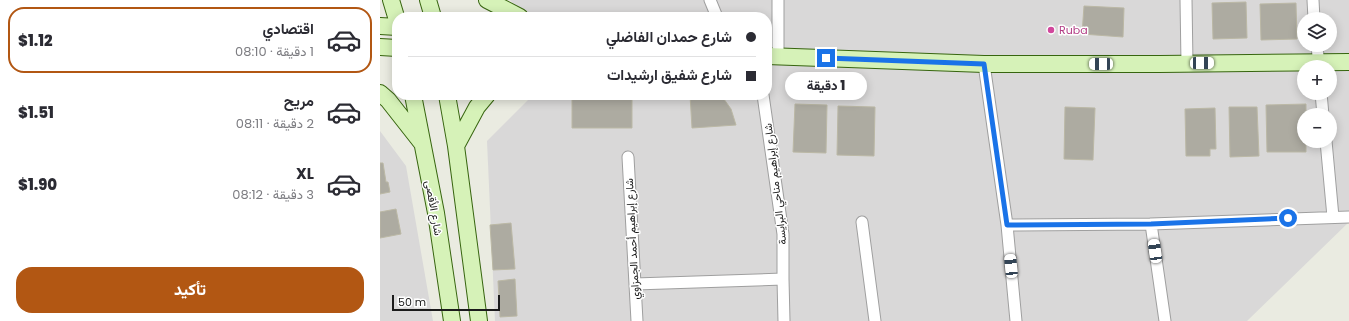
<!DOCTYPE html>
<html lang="ar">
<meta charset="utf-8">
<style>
:root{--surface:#fff;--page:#f2f2f3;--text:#2b2b33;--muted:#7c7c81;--line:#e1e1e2;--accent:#b25713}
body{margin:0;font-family:Poppins,Vazirmatn,sans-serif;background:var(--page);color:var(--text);direction:rtl;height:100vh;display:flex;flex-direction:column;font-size:15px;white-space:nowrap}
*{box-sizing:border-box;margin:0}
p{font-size:13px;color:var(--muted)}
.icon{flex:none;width:22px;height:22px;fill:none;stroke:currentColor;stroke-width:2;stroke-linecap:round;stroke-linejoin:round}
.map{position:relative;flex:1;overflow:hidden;direction:ltr}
.details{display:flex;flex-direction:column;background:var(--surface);width:380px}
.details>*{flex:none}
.top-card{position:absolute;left:12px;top:12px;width:380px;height:88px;border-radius:16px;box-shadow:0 2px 10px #0003;direction:rtl;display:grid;align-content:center;height:88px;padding:0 16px;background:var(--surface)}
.tools{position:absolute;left:917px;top:12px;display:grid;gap:8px}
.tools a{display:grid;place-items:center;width:40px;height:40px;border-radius:50%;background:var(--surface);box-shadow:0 2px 10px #0003;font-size:20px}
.scale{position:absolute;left:12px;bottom:10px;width:108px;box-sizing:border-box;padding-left:4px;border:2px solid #1b1b1b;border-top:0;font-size:11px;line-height:14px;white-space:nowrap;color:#1b1b1b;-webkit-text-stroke:3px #fff;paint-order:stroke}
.end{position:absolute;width:18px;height:18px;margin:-9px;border:5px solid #1a73e8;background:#fff;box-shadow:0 0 0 2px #fff}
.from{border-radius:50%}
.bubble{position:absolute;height:28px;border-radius:14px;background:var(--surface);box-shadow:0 2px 10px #0003;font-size:13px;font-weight:800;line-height:28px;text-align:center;direction:rtl}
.car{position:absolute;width:12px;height:24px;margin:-12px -6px;border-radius:5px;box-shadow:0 0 3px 1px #0007;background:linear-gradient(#fff 24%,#345 0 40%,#fff 0 76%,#345 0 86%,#fff 0)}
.top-card b{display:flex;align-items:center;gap:14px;height:38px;font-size:15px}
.top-card b+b{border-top:1px solid var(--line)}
.top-card i{width:10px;height:10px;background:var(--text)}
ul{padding:7px 0 0;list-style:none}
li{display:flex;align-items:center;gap:12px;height:66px;margin:0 8px 6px;padding:0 8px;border:2px solid transparent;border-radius:16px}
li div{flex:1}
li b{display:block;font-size:15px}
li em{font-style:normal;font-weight:800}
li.current{border-color:var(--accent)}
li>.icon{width:36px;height:36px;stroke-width:1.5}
.action{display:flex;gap:8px;margin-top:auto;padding:8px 16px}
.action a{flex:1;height:46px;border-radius:16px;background:var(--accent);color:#fff;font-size:16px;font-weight:800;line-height:46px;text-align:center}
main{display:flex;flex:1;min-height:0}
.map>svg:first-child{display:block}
.residential{fill:#d9d8d8;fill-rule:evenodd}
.building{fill:#adaba1;stroke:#bbb8a5}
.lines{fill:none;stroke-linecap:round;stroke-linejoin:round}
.street-casing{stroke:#9f9f9f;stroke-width:13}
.secondary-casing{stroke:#37650f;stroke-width:18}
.street{stroke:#fff;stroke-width:11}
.secondary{stroke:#d6f2b8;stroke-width:16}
.route{stroke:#1a73e8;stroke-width:5}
.hotel-dot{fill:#d1479c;stroke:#fff;stroke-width:1.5}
.labels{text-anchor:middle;stroke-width:3;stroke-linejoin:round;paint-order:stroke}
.hotel-label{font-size:11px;fill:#b23c85;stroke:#fff;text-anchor:start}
.street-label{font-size:11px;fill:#1b1b1b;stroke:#fff}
</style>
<main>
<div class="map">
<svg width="969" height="321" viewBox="0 0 969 321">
<rect width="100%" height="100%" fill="#eaebe1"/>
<path class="residential" d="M130,0h839v222l-102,99h-752l-8,-180 46,-46h234v-78h-250l-5,-15zM924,19h26v26h-26zM924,67h26v26h-26zM924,115h26v26h-26z
M0,131l26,35 27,155h-53z"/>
<path class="building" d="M866,2l1,36 -34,1 -1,-36z
M916,3l1,36 -36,1 -1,-36z
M704,6l40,2 -1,29 -41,-3z
M192,95h60v33h-60z
M310,95h31l10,14 5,16 -44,3z
M415,104l32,1 -1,48 -33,-1z
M926,104v11h-2v26h2v11h-39l-1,-47z
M458,106l37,1 -1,49 -37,-1z
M685,107l30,1 -2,52 -29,-1z
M849,107h28l2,49 -29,1z
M835,108l1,41h-6v7h-24l-1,-47z
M0,163h3l3,19h2l2,10 -10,2z
M16,209l5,25 -21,4v-26z
M131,223l4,46 -22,1 -3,-45z
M135,279l2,37 -17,1 -2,-36z"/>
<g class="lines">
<g class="street-casing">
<path id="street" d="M330,0l7,17
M806,0l1,63
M933,0l1,19
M937,45l2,22
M398,56v-56
M604,64l23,161 9,96
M941,93l2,22
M383,95l20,139v45l1,42
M946,141l7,76
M248,157l9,164
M482,222l13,99
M771,224l14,97
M627,225l144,-1 198,-7
M255,284l148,-5"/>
</g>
<g class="secondary-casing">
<path id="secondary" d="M11,0l6,20
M48,0l5,17
M107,0l33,17
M0,26l17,1
M0,47l17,1
M387,56l217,8h176l189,-2
M0,93l8,7 33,42
M33,95l23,118 16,108
M67,95l9,51 23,175
M76,146l21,-39 10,-12"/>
</g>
<use href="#street" class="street"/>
<use href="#secondary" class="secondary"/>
</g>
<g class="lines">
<path class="route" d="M446,58l158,6 23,161 144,-1 137,-6"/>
</g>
<circle class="hotel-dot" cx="671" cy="30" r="4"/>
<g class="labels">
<g class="hotel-label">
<text x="679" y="34">Ruba</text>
</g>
<g class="street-label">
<text transform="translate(395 184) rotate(-97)" y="4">شارع إبراهيم مناحي البرايسة</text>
<text transform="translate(54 208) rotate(80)" y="4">شارع الأقصى</text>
<text transform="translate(252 239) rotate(-93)" y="4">شارع إبراهيم أحمد الجمزاوي</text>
</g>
</g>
</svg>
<div class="tools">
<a><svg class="icon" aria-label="layers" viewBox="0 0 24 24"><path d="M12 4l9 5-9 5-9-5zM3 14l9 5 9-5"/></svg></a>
<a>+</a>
<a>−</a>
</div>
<div class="scale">50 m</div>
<i class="end from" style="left:908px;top:218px"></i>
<i class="end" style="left:446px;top:58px"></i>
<div class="bubble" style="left:405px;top:72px;width:82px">1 دقيقة</div>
<i class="car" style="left:822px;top:63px;rotate:89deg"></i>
<i class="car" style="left:721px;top:64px;rotate:270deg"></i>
<i class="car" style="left:775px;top:251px;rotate:352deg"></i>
<i class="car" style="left:631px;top:266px;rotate:354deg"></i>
<div class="top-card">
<b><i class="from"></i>شارع حمدان الفاضلي</b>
<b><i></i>شارع شفيق ارشيدات</b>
</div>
</div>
<section class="details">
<ul>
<li class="current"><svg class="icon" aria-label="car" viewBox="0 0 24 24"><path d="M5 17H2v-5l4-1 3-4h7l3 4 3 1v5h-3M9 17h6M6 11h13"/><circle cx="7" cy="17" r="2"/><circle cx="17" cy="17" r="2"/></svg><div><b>اقتصادي</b><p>1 دقيقة · 08:10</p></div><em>$1.12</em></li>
<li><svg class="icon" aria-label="car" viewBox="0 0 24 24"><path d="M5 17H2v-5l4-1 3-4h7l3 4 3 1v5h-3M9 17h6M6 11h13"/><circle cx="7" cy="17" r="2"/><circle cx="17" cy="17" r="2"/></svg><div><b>مريح</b><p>2 دقيقة · 08:11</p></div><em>$1.51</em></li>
<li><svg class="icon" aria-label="car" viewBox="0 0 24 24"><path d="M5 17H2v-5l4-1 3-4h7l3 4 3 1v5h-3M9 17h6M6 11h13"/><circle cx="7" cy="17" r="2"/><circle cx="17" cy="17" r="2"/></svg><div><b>XL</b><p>3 دقيقة · 08:12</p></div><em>$1.90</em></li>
</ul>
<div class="action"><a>تأكيد</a></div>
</section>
</main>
